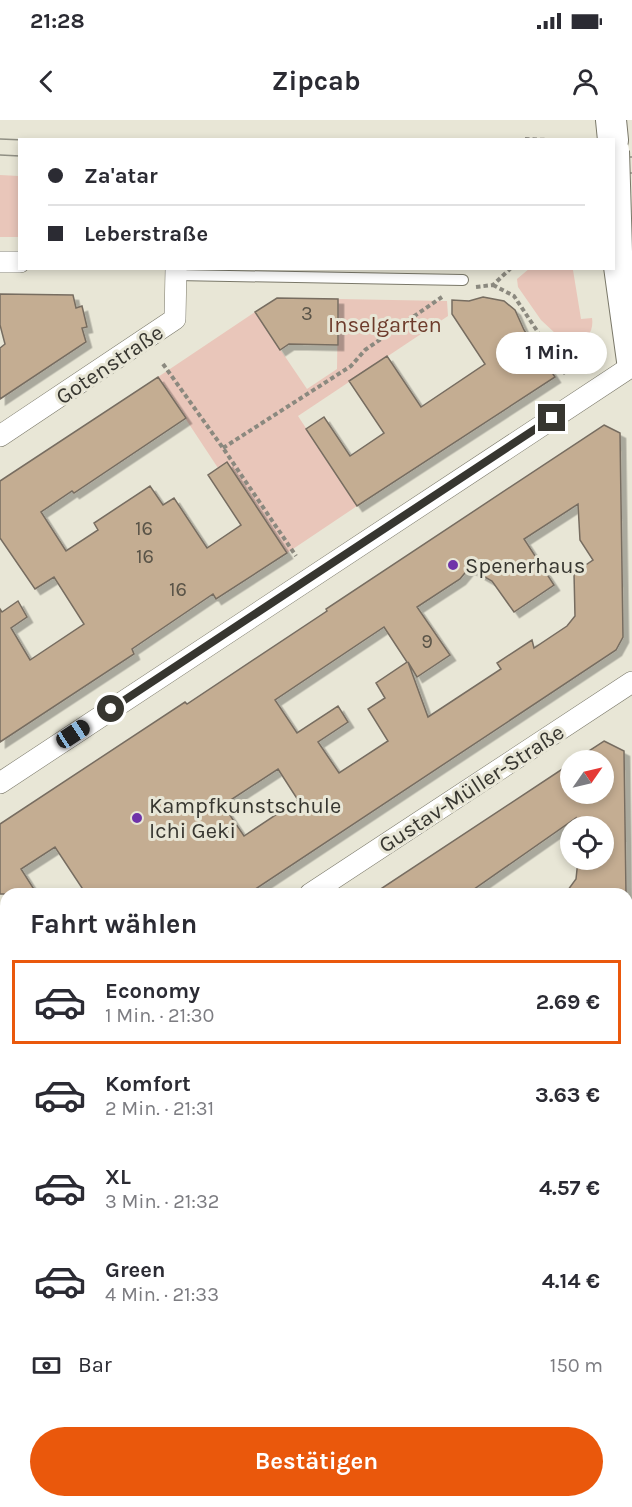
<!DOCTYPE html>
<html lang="de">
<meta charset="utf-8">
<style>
:root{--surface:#fff;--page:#f2f2f3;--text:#2b2b33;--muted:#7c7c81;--line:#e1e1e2;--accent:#ea580c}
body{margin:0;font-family:Karla,sans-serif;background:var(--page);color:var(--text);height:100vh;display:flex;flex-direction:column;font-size:22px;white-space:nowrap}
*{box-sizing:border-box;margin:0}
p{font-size:20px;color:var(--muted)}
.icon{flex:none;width:33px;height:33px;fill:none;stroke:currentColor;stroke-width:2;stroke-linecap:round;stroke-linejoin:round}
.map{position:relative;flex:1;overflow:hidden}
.side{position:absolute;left:0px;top:768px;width:633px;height:620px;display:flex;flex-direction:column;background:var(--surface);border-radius:18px 18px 0 0;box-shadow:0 3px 9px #0003}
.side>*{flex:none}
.top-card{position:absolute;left:18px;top:18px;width:597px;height:132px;border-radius:0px;box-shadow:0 3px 9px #0003;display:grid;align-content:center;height:132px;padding:0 30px;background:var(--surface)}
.needle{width:39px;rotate:56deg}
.tools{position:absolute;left:560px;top:630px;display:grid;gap:12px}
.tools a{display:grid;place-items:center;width:54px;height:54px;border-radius:50%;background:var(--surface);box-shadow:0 3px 9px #0003;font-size:30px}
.end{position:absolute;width:27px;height:27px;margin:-14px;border:8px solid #373630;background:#fff;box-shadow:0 0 0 3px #fff}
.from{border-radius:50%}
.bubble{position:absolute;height:42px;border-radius:21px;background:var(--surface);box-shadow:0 3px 9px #0003;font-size:20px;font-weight:700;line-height:42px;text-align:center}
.car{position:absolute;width:18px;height:36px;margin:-18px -9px;border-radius:8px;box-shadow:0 0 4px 2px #0007;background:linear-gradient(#222 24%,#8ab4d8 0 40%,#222 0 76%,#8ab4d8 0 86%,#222 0)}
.top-card b{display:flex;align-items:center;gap:21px;height:57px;font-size:22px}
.top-card b+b{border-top:2px solid var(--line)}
.top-card i{width:15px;height:15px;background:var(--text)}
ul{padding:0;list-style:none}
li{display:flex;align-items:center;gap:18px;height:84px;margin:0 12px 9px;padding:0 18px;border:3px solid transparent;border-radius:0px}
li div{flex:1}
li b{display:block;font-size:22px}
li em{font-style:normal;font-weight:700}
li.active{border-color:var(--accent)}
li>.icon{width:54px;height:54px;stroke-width:1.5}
h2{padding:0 30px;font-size:27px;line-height:72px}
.pay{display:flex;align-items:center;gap:15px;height:66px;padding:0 30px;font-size:22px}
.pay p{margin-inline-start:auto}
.button{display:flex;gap:12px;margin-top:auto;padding:12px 30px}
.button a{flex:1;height:69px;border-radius:36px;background:var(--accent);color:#fff;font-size:24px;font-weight:700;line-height:69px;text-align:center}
.status{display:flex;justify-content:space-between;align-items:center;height:42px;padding:0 30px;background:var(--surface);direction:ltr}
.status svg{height:16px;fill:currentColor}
header{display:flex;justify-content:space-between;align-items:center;height:78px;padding:0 30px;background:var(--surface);font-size:27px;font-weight:700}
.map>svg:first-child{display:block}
.green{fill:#e9c6ba}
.building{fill:#c4ad92;stroke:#776d61;stroke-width:1.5;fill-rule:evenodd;filter:url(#shadow)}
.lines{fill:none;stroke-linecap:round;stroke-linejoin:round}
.service-casing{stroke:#7a7869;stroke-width:12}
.minor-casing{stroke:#7a7869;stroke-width:22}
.secondary-casing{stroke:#7a7869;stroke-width:32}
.path{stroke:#8b897f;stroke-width:4;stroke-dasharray:4.5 3;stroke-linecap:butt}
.service{stroke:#fff;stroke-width:10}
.minor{stroke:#fff;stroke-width:21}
.secondary{stroke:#fff;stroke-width:30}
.tram{stroke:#908f84;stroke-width:1.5}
.secondary-bridge-casing{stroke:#7a7869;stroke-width:32;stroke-linecap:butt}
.secondary-bridge{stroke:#fff;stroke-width:30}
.route{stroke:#373630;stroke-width:8}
.poi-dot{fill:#6f33a9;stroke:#e8e6d6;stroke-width:2}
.labels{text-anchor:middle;stroke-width:6;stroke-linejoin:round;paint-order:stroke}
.number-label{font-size:20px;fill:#5a5448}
.park-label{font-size:22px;fill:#6d3b2b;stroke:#e8e6d6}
.street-label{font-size:22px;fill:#373630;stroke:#e8e6d6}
.poi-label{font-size:22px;fill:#373630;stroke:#e8e6d6;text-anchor:start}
</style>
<div class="status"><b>21:28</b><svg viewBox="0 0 49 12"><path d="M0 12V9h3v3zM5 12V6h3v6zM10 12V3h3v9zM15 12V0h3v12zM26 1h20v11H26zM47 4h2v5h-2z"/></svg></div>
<header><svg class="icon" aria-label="back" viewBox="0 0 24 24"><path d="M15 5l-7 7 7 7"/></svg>Zipcab<svg class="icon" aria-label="person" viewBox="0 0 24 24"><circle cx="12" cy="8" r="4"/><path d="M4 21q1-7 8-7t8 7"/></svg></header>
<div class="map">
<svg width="632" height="1387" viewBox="0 0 632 1387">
<defs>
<filter id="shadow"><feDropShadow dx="5.5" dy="5.5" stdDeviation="0" flood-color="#0004"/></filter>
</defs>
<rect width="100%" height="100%" fill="#e8e6d6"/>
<path class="green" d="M0,55l19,1v61h-19z
M530,148l43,2 8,49 11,-1c2,13 -5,20 -13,30h-8l-30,-28 -23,-33 -1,-8z
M338,179l109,2 1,15 -150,100 59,90 -70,47 -69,-85 -60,-91 97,-65 52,77 30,-20z
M0,927l6,1v27h-6z
M0,1030l2,3 4,-3v33l-6,-1z
M6,1306v76h421l3,5h-430v-77z"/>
<path class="building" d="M0,174l73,1 3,13 6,-2 5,21 -5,1 4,14 -86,57v-51l5,-4 -5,-19z
M483,177l21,4 11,9 9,20 31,47 -198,129 -51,-77 18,-12 26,39 34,-23 -35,-52 38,-25 34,51 64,-43 -33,-50v-14l17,1z
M277,178l61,1v46l-49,-1 -9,6 -25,-38z
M158,257l28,41 -112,75 -2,-2 -31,21 25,39 32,-21 -4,-7 56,-37 13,19 11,-7 33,50 34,-23 -33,-50 19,-13 60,91 -71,46 -3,-5 -81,55 2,5 -134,88v-133l2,3 16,-11 9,16 -16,11 19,32 54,-36 -30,-47 -19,12 -35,-51v-57z
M604,305l16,8 3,204 -7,13 -368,244h-162l-31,-47 -34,22 16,25h-37v-70l185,-122 2,2 140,-93 -1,-2zM578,384l2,36 13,20 -19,13 1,43 -8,10 -33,22 -2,-8 -35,23 4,6 -73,48 -20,-55 9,15 33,-22 -33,-48 43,-28 9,-11 23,13 22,31 40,-27 -30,-46zM384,507l23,35 -31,21 9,15 -17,11 20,32 -49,32 -21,-31 30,-20 -10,-16 -41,27 -22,-33zM278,649l20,31 -54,36 -21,-31z
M604,621l20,10 2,143h-61l11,-15 2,-19h25v-34h-27v-8l-109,76h-94l197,-130v30h33v-34h-28z"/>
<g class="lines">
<g class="service-casing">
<path id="service" d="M176,155l287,5"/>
</g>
<g class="minor-casing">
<path id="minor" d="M0,142h20
M0,316l175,-117 1,-51
M0,663l632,-417
M310,774l322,-212
M627,860h5
M0,903l6,2
M0,1086l6,1
M0,1268l6,-4"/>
</g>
<g class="secondary-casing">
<path id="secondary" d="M611,0l2,20
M617,132l15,109"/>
</g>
<path class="path" d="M525,19l24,1
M493,165l21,11 53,80
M476,167l17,-2 18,-17
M163,244l60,84 73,108
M223,328l128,-82 14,-16 77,-53
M0,1321l6,-4
M0,1332l6,9
M31,1382l4,5
M151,1382l4,5
M230,1382l4,5
M287,1382l4,5
M395,1382l3,5
M23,1387l8,-5"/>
<use href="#service" class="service"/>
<use href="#minor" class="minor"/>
<use href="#secondary" class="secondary"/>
<path class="tram" d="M0,19l24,1
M0,35l20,1
M614,37h18
M614,53h18"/>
<g class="secondary-bridge-casing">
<path id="secondary-bridge" d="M614,31l3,101"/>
</g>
<use href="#secondary-bridge" class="secondary-bridge"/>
</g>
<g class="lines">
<path class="route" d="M111,589l441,-291"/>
</g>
<g class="poi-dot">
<circle cx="453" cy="445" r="6"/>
<circle cx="137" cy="698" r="6"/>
</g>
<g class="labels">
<g class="number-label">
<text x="307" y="200">3</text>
<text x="144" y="415">16</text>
<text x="145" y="443">16</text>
<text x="178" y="476">16</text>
<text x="427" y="528">9</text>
</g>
<g class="park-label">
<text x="385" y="212">Inselgarten</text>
</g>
<g class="street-label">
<text transform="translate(109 244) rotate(-34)" y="8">Gotenstraße</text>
<text transform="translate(471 668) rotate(-33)" y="8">Gustav-Müller-Straße</text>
</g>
<g class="poi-label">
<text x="465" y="453">Spenerhaus</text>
<text x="149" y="693">Kampfkunstschule<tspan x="149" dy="25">Ichi Geki</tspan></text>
</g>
</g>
</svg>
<div class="tools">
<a><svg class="needle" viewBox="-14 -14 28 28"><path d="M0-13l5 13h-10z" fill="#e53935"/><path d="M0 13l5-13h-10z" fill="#7c7c81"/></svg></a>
<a><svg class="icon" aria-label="locate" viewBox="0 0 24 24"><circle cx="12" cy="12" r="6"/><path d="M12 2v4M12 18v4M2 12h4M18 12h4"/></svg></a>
</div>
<i class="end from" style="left:111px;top:589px"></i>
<i class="end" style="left:552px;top:298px"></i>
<div class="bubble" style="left:496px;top:212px;width:111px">1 Min.</div>
<i class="car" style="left:73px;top:614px;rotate:57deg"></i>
<div class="top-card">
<b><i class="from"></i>Za'atar</b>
<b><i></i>Leberstraße</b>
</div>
<section class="side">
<h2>Fahrt wählen</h2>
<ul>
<li class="active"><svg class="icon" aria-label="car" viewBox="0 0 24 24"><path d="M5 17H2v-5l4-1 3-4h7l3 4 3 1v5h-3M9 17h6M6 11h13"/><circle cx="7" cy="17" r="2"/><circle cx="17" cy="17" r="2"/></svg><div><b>Economy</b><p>1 Min. · 21:30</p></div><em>2.69 €</em></li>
<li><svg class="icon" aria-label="car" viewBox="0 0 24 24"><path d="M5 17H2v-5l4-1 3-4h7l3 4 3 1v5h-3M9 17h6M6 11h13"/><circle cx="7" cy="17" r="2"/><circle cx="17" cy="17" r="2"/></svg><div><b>Komfort</b><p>2 Min. · 21:31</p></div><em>3.63 €</em></li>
<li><svg class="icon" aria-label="car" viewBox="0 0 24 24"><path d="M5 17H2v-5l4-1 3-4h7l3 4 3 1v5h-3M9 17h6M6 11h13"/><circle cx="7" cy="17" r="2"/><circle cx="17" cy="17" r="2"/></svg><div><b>XL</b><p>3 Min. · 21:32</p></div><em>4.57 €</em></li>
<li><svg class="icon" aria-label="car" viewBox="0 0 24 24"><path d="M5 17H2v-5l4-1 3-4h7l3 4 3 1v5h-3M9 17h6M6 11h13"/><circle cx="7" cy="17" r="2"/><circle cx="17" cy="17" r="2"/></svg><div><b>Green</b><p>4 Min. · 21:33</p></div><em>4.14 €</em></li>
</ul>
<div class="pay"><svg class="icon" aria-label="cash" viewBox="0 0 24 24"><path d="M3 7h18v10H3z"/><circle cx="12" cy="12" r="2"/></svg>Bar<p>150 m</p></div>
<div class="button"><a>Bestätigen</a></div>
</section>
</div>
